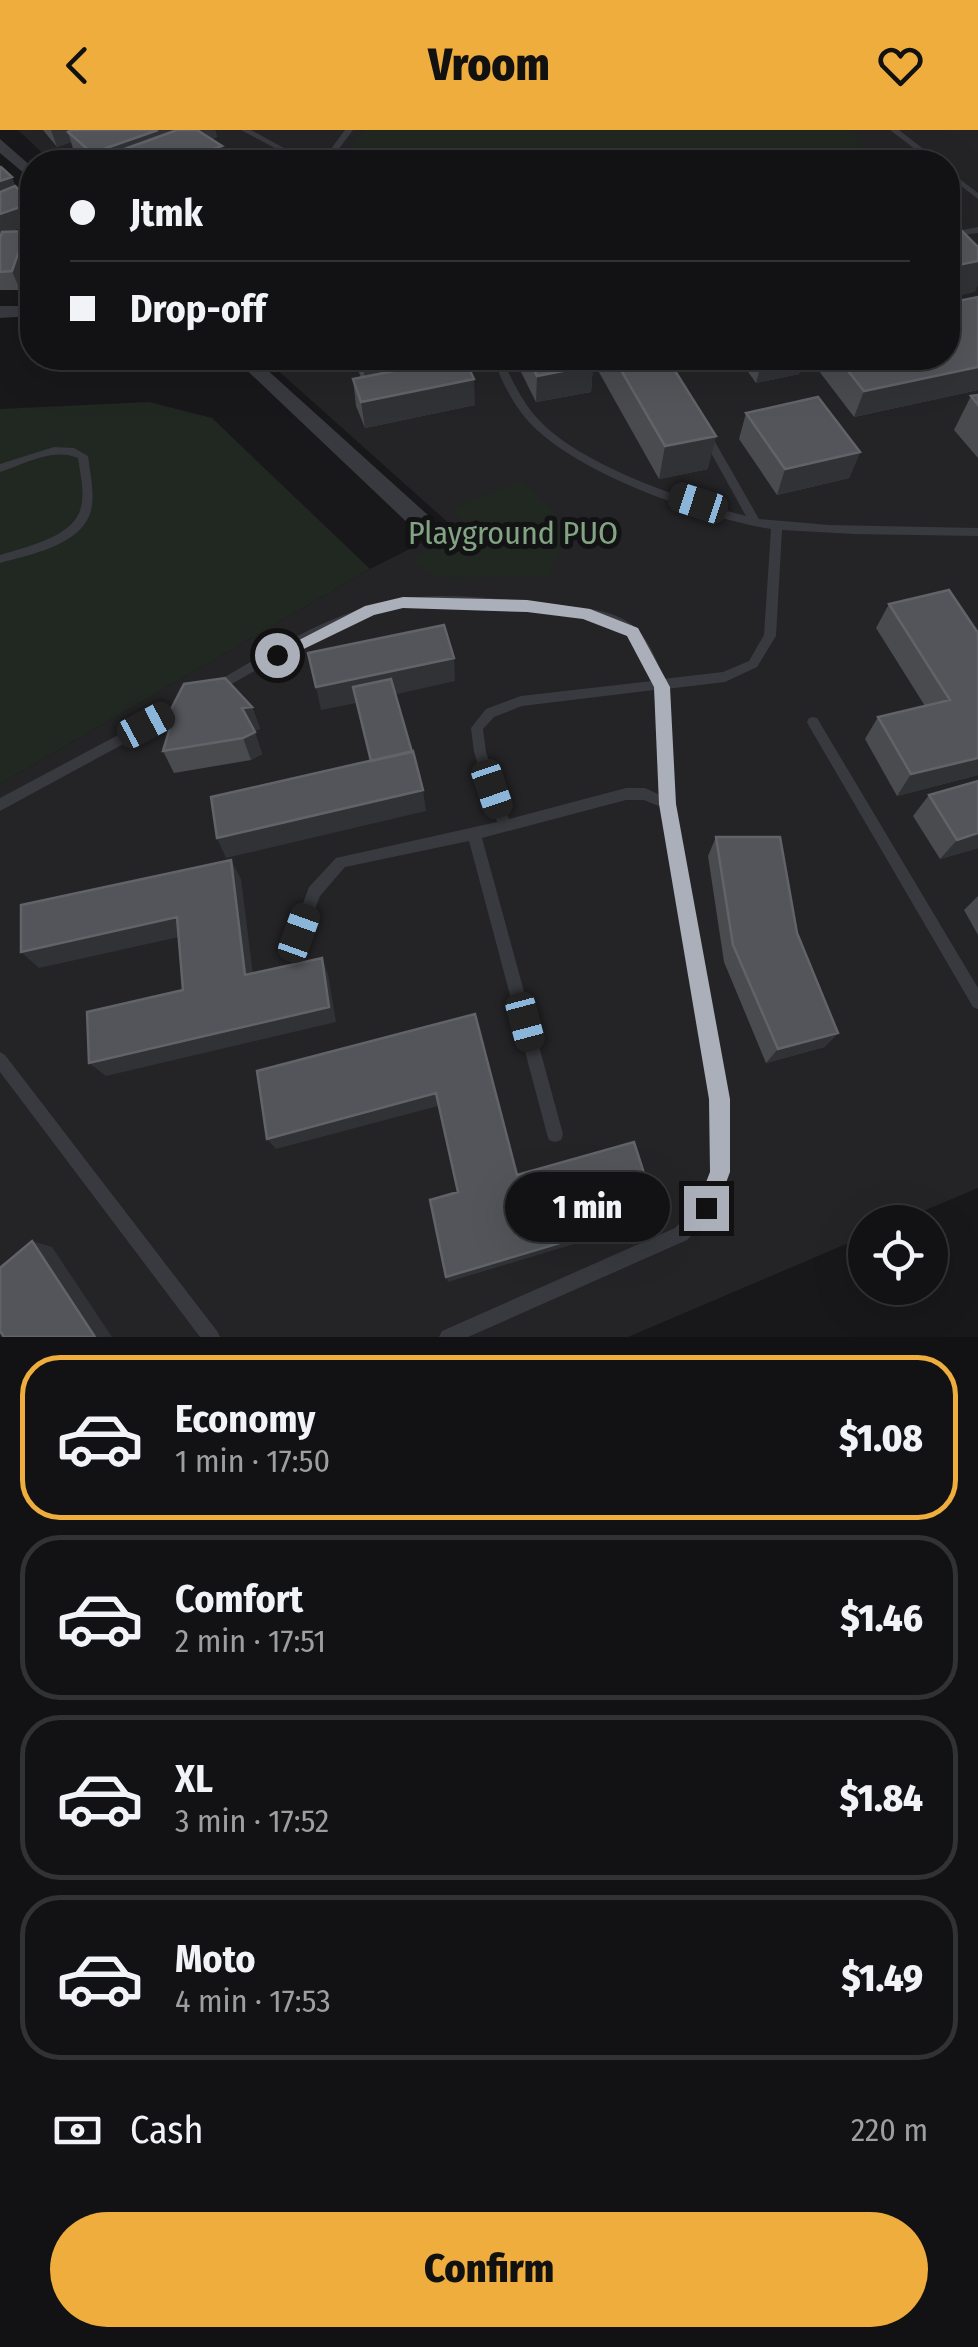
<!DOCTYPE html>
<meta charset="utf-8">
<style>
:root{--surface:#121214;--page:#1f2022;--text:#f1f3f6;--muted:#9c9ea0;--line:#313234;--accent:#eead3c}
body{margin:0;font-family:"Fira Sans Condensed",sans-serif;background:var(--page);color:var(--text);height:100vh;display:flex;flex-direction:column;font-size:38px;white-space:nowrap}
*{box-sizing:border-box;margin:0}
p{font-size:32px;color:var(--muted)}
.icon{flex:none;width:55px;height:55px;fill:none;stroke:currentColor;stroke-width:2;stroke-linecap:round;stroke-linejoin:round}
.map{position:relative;height:1207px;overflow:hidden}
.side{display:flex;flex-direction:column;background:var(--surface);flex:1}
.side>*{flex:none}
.banner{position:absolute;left:20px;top:20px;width:940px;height:220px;border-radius:40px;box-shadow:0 10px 40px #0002,0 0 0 2px var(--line);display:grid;align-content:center;height:220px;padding:0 50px;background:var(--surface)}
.buttons{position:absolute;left:848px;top:1075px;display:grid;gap:20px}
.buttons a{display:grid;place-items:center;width:100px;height:100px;border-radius:50%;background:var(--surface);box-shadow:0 10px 40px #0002,0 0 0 2px var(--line);font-size:50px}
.end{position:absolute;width:45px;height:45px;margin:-22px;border:12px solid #aaafb9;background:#111;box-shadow:0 0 0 5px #111}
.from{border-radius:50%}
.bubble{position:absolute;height:70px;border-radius:35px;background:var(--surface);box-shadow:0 10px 40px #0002,0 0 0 2px var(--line);font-size:32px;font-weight:800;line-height:70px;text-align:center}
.car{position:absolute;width:30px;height:60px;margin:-30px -15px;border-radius:12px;box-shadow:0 0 8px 2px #0007;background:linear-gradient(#222 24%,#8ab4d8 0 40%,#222 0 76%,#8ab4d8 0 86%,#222 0)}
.banner b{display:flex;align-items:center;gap:35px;height:95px;font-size:38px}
.banner b+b{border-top:2px solid var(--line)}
.banner i{width:25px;height:25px;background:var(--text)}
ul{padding:18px 0 0;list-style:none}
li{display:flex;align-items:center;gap:30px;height:165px;margin:0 20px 15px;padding:0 30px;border:5px solid var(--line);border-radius:40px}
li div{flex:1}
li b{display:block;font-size:38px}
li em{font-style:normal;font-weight:800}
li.active{border-color:var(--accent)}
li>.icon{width:90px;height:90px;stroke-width:1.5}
.pay{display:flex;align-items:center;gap:25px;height:110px;padding:0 50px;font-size:38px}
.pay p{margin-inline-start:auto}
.action{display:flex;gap:20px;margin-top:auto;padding:20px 50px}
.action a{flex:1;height:115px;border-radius:60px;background:var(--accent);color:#111;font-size:40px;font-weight:800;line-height:115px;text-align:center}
header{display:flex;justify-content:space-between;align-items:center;height:130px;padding:0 50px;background:var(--accent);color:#111;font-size:45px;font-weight:800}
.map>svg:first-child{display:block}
.built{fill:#242427}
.green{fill:#202821}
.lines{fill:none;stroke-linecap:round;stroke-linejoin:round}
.service{fill:#393a3f;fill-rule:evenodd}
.minor{fill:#393a3f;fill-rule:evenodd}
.wall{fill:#494b4f}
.shaded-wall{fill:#313235}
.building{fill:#54555a;stroke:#616369;stroke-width:2.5}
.route{fill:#aaafb9}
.labels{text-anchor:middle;stroke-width:10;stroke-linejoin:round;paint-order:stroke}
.park-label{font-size:32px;fill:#82a483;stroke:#131315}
</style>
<header><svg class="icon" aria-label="back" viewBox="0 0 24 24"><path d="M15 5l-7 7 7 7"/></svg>Vroom<svg class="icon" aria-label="heart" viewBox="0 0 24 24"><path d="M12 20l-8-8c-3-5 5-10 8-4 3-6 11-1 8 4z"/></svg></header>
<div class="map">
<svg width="978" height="1207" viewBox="0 0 978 1207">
<rect width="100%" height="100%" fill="#18181a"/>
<path class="built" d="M18,0h960v1058l-81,34h-32v14l-237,101h-628v-553l370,-215 83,-42 -189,-169h684v-196h-896z"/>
<path class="green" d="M364,0h485l28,32h-539z
M149,272l63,16 158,151 -370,215v-375z
M521,351l45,45 -17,51 -109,1 -31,-17 62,-33 -21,-19z"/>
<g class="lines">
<path class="service" d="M241,0h10l59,32h-9z
M345,0h8l-24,32h-8z
M890,0h9l41,32h-8z
M948,40l30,23v6l-30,-23z
M978,97v6l-30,4v-4z
M493,228h8c11,21 20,42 36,60 42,47 149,83 209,98l-46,-83 5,-3 5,3 49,86 70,6 149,3v8l-124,-2 -72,-4 -6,106 -19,31 -32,15 -59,7 6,47 2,68 54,295v73l-16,42 -25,26 -219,97h-29l3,-6 233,-103 25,-26 12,-30v-73l-51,-292 -17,-7h-18l-144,38 81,296 -2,6 -6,2 -6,-2 -2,-6 -78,-293 -124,26 -25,29 -16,42 -5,2 -5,-2 -2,-5 17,-46 27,-29 161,-36 -23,-70 -3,-24 15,-19 35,-13 131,-15c-6,-19 -14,-40 -31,-51 -20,-15 -50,-14 -74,-17 -56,-7 -118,-16 -174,1 -55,17 -105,50 -156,78h-8l-2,-3 2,-3c53,-30 105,-64 164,-81 55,-16 117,-7 174,-1 26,3 57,3 81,18 19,12 29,37 35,57l60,-7 26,-11 15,-26 7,-106c-68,-11 -183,-52 -234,-99 -21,-19 -35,-47 -44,-72zM654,560l5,46 1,59 -15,-7h-19l-117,31 -23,-67 -3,-23 11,-12 28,-11z
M54,317l20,1 14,8c2,16 6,33 4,49 -5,40 -61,49 -92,58v-8c25,-8 75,-18 81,-48 4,-16 -1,-33 -3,-49 -26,-11 -53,6 -78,14v-8z
M182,571l4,1 2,4 -2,4 -186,101v-13z
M813,587l4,1 161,270v21l-5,-2 -164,-281 -2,-4 2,-4z
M0,922l5,3 212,276 3,6h-20l-200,-265z"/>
<path class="minor" d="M0,9l32,28v13l-32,-27z
M0,176h32v10l-32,2z
M234,228h20l176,159 3,6 -3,6h-16z"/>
</g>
<path class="wall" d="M43,0h172l2,7 -5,2 13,23h-143l-6,-4 -5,-16 -14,5z
M16,57l16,16v20l-22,9 10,58h-20v-52z
M978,167v93l-124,27 -45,-59h139z
M354,228h104l17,47 -110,23 -9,-22 -3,-27 8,-1z
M514,228h75l4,7 -2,27 -55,10z
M591,228h76l41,111 -49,10z
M738,228h66l-5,16 -43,9z
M978,265v63l-24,-28 17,-34z
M746,283l114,39 -11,26 -72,17 -38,-56z
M889,474l89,29v142l-81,21 -32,-57 13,-22 47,-11 -49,-78z
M252,577l8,22 -6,1 8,24 -11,6 -77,13 -11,-22 6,-20 -4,-10z
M978,651v67l-38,11 -27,-43 16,-21z
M716,707l81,96 41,100 -14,14 -58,16 -42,-101 -16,-106z
M978,766v39l-14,-25z"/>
<path class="shaded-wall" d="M51,0h55l-38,2 3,10 -14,5z
M158,0h57l2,7 -69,25 -51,-3 2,3h-4l-3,-9z
M222,16l3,16h-49z
M12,47l7,18 -19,7v-21z
M32,73v20l-23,9 -9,1v-19z
M26,101l6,20 -12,39 -8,-19z
M978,131v24l-3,7 -27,6v-31z
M390,228h68l-92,32 -3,-27z
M763,228h41l-5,16 -43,9z
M593,235l-2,27 -55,10 1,-26z
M978,237v23l-124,27 10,-26z
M474,249l1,26 -110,23 -4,-26z
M716,306l-8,33 -49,10 6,-33z
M860,322l-11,26 -72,17 8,-26z
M454,528l1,23 -98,22 -4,-16 3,16 -35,7 -5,-23z
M252,577l8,22 -10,2 -8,-23z
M255,602l7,22 -11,6 -8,-22z
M978,628v17l-81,21 14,-22z
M423,660l3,21 -200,47 -9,-20z
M978,703v15l-38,11 17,-19z
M231,730l10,19 14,112 -10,-16z
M177,787l11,18 -149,33 -18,-16z
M322,828l6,16 8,48 -230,54 -17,-13z
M838,903l-14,14 -58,16 12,-14z
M436,963l2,13 -162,43 -9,-10z
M657,1084l-7,7 -202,61 -2,-5z
M32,1111l20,6 60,90h-17z"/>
<path class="building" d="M72,0h86l-66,23 -24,-21z
M177,0h20l25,16 -46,16h-75l-4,-3z
M0,37h1l11,10 -12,4z
M15,56l17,17 -32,11v-22z
M948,87l30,30v14l-30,6z
M26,101l-14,40 -12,1v-34l2,-6z
M978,167v70l-114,24 -26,-33h110v-55z
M360,228h30l-27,5z
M461,228h3l10,21 -113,23 -8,-23z
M528,228h61l4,7 -56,11z
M614,228h53l49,78 -51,10z
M978,265v10l-7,-9z
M818,267l42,55 -75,17 -39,-56z
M949,460l29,43v125l-67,16 -33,-57 72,-17 -61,-96z
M444,495l10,33 -138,29 -8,-34z
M225,548l27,29 -10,1 13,24 -12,6 -80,13 9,-30h-7l19,-37z
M391,549l21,73 -41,9 -18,-74z
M413,621l10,39 -206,48 -6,-41z
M978,651v52l-21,7 -28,-45z
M716,707h64l17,96 41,100 -60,16 -45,-104z
M231,730l14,115 77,-17 7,49 -240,56 -2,-51 96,-22 -6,-73 -156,35v-47z
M475,884l42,161 117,-33 23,72 -211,63 -16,-77 28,-8 -22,-99 -169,46 -10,-68z
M32,1111l63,96h-91l-4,-6v-63z"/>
<path class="route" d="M403,467l124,3 63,9 48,19 32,59 6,117 54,295v73l-16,43h-15l-3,-7 14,-36 -1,-73 -50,-295 -5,-117 -27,-51 -44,-17 -56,-7 -124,-4 -29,7 -91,44 -13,-4 95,-49z"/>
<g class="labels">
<g class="park-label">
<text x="513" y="414">Playground PUO</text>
</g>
</g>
</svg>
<div class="buttons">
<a><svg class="icon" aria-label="locate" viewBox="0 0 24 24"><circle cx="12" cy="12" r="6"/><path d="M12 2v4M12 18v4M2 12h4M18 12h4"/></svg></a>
</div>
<i class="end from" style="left:277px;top:525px"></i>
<i class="end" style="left:706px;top:1078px"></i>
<div class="bubble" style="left:505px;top:1042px;width:165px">1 min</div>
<i class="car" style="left:698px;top:373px;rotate:288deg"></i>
<i class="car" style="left:146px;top:595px;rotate:62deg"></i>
<i class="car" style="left:492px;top:659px;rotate:161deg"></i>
<i class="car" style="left:299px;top:803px;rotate:20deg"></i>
<i class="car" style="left:525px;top:892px;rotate:165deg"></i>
<div class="banner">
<b><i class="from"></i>Jtmk</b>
<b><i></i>Drop-off</b>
</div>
</div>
<section class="side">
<ul>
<li class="active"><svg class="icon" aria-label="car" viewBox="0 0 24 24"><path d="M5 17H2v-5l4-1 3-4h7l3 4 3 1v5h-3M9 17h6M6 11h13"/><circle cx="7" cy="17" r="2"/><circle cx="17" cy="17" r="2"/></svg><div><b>Economy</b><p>1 min · 17:50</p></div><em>$1.08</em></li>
<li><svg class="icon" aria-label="car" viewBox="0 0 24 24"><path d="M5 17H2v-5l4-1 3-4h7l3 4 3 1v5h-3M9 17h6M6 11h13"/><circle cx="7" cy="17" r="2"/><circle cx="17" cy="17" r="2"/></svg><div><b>Comfort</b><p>2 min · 17:51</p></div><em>$1.46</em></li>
<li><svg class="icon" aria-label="car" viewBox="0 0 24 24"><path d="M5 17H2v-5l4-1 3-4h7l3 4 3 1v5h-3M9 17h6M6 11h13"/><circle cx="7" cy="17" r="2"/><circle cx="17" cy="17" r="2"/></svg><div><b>XL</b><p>3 min · 17:52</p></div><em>$1.84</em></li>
<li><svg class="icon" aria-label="car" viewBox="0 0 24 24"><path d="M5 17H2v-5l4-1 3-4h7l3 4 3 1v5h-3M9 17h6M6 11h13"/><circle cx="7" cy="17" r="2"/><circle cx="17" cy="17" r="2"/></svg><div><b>Moto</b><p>4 min · 17:53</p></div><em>$1.49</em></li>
</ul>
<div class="pay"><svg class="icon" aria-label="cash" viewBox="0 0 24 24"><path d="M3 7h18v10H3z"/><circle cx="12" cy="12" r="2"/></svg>Cash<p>220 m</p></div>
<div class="action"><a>Confirm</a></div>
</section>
